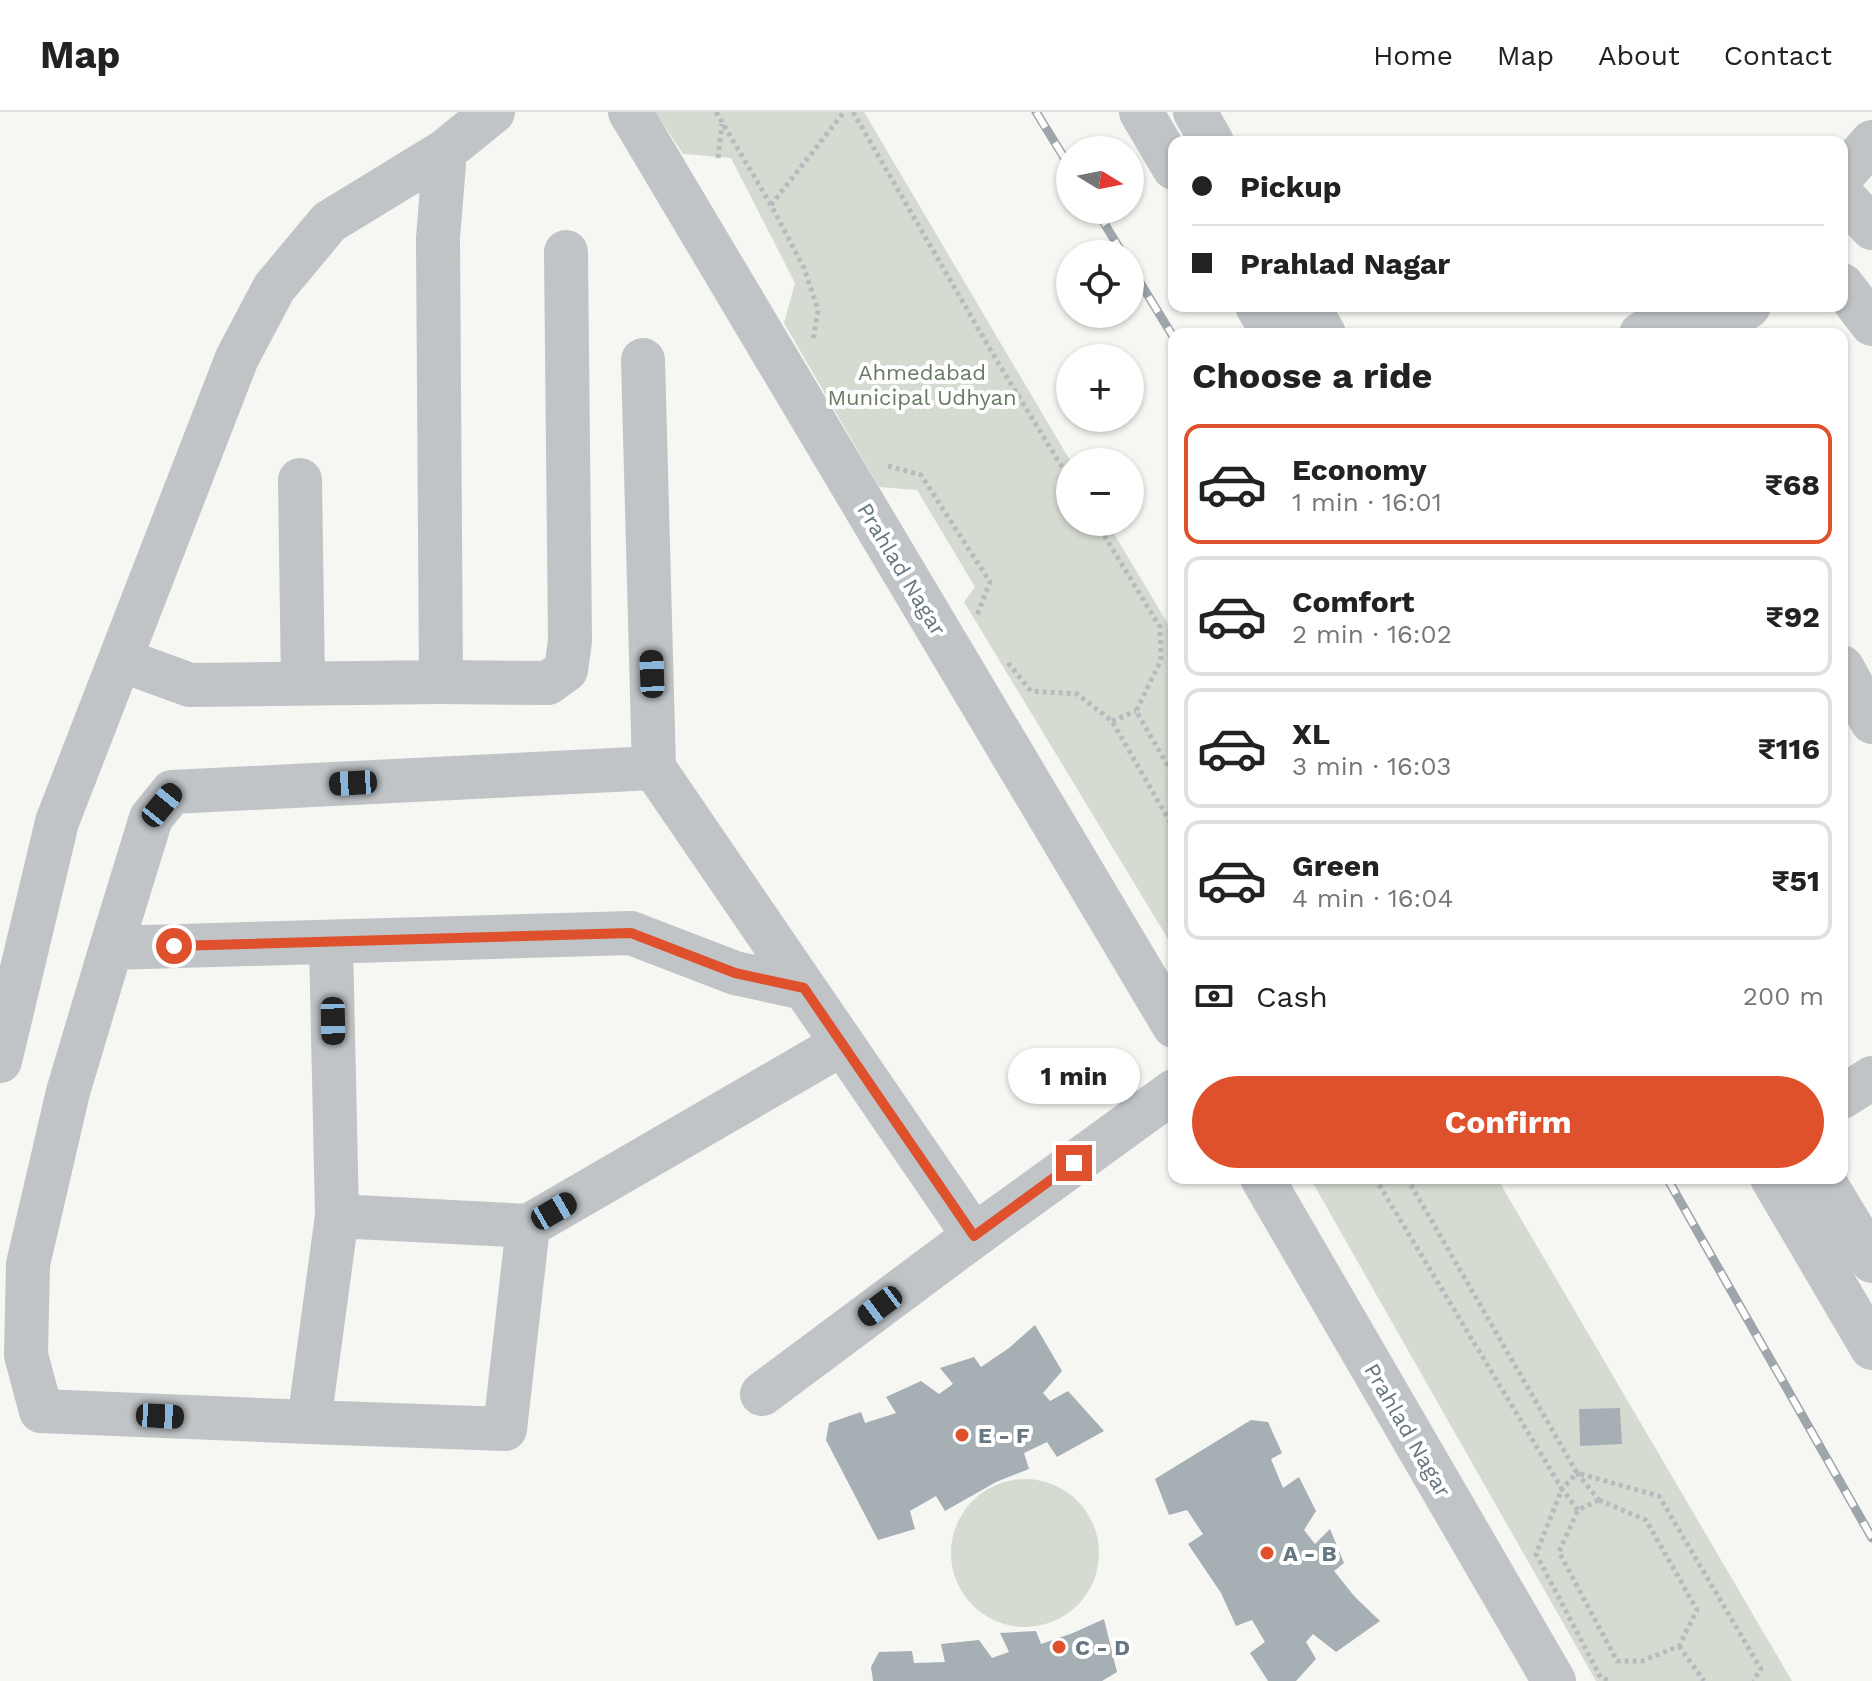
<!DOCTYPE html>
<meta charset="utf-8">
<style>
:root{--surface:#fff;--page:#f6f6f6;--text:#222;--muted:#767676;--line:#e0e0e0;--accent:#de512c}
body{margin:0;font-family:"Work Sans",sans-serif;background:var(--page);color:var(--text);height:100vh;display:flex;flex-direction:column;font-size:30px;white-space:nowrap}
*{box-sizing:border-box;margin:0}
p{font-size:26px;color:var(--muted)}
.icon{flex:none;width:44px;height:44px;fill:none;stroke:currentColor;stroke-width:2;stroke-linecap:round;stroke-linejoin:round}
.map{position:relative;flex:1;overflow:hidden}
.sheet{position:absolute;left:1168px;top:216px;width:680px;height:856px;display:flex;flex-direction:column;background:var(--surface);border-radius:16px;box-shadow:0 2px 6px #0004}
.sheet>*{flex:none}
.hud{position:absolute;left:1168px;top:24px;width:680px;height:176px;border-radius:16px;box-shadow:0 2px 6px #0004;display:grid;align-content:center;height:176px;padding:0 24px;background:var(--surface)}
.needle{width:52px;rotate:100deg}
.controls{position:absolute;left:1056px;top:24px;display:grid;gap:16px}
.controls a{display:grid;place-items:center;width:88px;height:88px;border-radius:50%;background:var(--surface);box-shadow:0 2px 6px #0004;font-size:40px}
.end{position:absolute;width:36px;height:36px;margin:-18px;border:10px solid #de512c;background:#fff;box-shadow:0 0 0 4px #fff}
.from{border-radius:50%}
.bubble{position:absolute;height:56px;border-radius:28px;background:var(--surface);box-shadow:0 2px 6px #0004;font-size:26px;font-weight:700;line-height:56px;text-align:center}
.car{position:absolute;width:24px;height:48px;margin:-24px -12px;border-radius:10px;box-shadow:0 0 6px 2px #0007;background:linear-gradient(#222 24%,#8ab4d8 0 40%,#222 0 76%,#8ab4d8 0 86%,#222 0)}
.hud b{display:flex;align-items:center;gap:28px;height:76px;font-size:30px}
.hud b+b{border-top:2px solid var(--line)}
.hud i{width:20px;height:20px;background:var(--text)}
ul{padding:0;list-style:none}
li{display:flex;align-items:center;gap:24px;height:120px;margin:0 16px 12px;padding:0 8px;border:4px solid var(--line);border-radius:16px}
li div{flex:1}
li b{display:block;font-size:30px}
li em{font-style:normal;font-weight:700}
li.active{border-color:var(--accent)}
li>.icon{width:72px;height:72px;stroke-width:1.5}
h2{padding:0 24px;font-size:36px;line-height:96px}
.pay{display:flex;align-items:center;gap:20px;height:88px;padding:0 24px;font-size:30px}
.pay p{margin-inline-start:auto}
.cta{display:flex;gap:16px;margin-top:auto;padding:16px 24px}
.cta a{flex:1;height:92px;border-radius:48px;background:var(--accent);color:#fff;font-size:32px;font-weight:700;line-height:92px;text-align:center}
header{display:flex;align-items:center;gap:48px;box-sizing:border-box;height:112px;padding:0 40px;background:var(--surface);border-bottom:2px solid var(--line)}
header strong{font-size:38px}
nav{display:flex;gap:44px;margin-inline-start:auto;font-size:28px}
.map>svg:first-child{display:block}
.green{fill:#d6dbd2}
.building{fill:#a6afb4}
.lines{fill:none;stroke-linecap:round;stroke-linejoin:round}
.path{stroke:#b8bbbd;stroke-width:5;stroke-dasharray:4 4;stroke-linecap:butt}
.minor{stroke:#c0c4c7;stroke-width:44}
.rail-casing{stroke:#9fa6ab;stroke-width:9}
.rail{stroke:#fff;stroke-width:6;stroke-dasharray:18;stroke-linecap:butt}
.route{stroke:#de512c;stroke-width:10}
.poi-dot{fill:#de512c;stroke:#fff;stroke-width:3}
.labels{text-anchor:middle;stroke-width:8;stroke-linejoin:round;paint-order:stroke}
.park-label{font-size:22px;fill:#6a7b65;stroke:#fff}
.street-label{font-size:22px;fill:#667783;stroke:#fff}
.poi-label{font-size:22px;font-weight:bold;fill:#667783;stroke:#fff;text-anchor:start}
</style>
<header>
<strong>Map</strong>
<nav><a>Home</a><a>Map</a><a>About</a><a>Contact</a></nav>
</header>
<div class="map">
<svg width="1872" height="1569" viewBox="0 0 1872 1569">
<rect width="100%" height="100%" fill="#f6f6f3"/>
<path class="green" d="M655,0h209l207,350 -1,60h37l67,112v315l-210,-347 11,-15 -58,-97 -38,-3 -95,-164 11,-40 -64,-125 -48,-4z
M1310,1066h187l295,503h-196z
M951 1441a74 74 0 1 1 148 0a74 74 0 1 1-148 0Z"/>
<path class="building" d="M1035,1213l27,46 -19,22 7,8 18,-10 36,40 -47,26 -10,-15 -23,11 5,16 -33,13 -51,29 -9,-15 -26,15 5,18 -37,11 -52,-100 3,-17 32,-11 4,11 31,-10 -10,-16 35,-16 18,13 14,-10 -13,-16 34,-11 7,10 28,-19z
M1620,1296l2,36 -42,2 -1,-37z
M1251,1308l17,2 14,31 -11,6 12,29 16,-11 17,34 -12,19 11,14 15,-15 14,34 -10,8 21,26 25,24 -44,31 -23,-18 -7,8 10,17 -20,22h-28l-18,-28 15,-11 -13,-22 -16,6 -15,-33 -33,-49 15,-10 -16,-24 -18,5 -14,-36z
M1104,1507l13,53 -15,9h-229l-2,-14 8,-15 33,-1 2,12 31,-1 -4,-18 38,-4 13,18 17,-6 -9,-19 36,-2 5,13 32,-11z"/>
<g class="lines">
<path class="path" d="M716,0l55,93 33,63 14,42 -5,30
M853,0l144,249 73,119
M718,46l4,-34
M771,93l73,-93
M888,354l33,9 69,107 -13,33
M1096,410l64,105 1,33 -25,51 38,65
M1008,551l23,28 46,3 35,27 62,108
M1112,609l24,-10
M1375,1066l187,311 -26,65 65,124 9,3
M1407,1066l170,295 82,23 102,173 -8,12
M1599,1388l47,20 51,90 -18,36 -37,15h-25l-58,-109 19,-42z
M1578,1398l-16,-21 15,-16 22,27
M1679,1534l25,35"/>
<path class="minor" d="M630,0l544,914
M1141,0l33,56
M1195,0l17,30
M1842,64l30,-34
M1842,83l30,33
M1842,173l30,39
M1257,194l17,28
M1308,194l16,28
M1641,222l44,-28
M1708,222l41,-28
M643,248l11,408 320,468
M300,368l3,203
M121,548l69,25 251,-3 107,1 18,-13 4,-29 -4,-389
M1842,555l30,55
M441,570l-3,-444 7,-87
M331,830l6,274 -28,206 -268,-11 -15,-56 2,-91 40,-172 43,-144 40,-130 21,-26 482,-24
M111,836l520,-15 104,40 69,15
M0,949l57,-239 180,-464 37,-70 55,-66 116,-71 48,-39
M1842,985l30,-19
M1262,1066l292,503
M1772,1066l100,170
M1822,1066l50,83
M337,1104l191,10 314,-182
M762,1282l212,-158 200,-145
M309,1310l196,7 23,-203"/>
<g class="rail-casing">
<path id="rail" d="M1036,0l34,55
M1096,98l27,44
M1130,154l44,72
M1667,1066l205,360"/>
</g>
<use href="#rail" class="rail"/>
</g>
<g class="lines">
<path class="route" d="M174,834l457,-13 104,40 69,15 170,248 100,-73"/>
</g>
<g class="poi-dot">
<circle cx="962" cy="1323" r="8"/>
<circle cx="1267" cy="1441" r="8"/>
<circle cx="1059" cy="1535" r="8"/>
</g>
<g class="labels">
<g class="park-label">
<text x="922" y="268">Ahmedabad<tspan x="922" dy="25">Municipal Udhyan</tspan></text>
</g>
<g class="street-label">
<text transform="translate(902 457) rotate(59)" y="8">Prahlad Nagar</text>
<text transform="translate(1408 1318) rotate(60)" y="8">Prahlad Nagar</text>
</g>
<g class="poi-label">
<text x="978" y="1331">E - F</text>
<text x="1283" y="1449">A - B</text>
<text x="1075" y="1543">C - D</text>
</g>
</g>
</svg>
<div class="controls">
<a><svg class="needle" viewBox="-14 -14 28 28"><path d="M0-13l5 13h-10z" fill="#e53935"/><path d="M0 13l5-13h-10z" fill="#767676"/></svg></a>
<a><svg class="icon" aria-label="locate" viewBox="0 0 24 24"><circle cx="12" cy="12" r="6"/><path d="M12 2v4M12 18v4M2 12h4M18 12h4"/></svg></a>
<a>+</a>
<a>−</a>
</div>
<i class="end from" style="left:174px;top:834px"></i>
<i class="end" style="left:1074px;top:1051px"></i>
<div class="bubble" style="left:1008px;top:936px;width:132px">1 min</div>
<i class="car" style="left:652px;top:562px;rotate:358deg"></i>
<i class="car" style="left:353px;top:671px;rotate:267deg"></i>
<i class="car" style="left:162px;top:693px;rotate:39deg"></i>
<i class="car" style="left:333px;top:909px;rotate:179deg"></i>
<i class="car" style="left:554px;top:1099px;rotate:60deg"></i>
<i class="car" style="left:880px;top:1194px;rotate:233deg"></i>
<i class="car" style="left:160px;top:1304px;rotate:93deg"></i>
<div class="hud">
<b><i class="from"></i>Pickup</b>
<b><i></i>Prahlad Nagar</b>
</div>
<section class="sheet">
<h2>Choose a ride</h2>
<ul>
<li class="active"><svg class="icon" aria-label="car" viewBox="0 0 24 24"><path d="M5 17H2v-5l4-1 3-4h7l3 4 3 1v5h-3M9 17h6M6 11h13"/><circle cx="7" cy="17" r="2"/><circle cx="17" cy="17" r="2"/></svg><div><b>Economy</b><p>1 min · 16:01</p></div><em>₹68</em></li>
<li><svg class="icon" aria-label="car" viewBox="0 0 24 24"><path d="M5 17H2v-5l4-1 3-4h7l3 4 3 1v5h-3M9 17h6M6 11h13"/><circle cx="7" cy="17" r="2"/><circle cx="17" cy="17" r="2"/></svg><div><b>Comfort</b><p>2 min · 16:02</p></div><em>₹92</em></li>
<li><svg class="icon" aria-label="car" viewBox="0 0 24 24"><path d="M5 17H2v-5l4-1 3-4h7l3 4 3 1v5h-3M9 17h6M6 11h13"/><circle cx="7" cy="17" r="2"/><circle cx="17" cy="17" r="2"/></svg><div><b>XL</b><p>3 min · 16:03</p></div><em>₹116</em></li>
<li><svg class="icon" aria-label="car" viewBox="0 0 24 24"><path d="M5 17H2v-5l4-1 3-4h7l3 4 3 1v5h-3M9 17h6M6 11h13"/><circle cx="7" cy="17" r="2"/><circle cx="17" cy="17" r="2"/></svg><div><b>Green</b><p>4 min · 16:04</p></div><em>₹51</em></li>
</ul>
<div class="pay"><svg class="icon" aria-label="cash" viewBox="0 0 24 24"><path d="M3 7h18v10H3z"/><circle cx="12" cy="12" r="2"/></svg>Cash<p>200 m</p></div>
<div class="cta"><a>Confirm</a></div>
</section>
</div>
